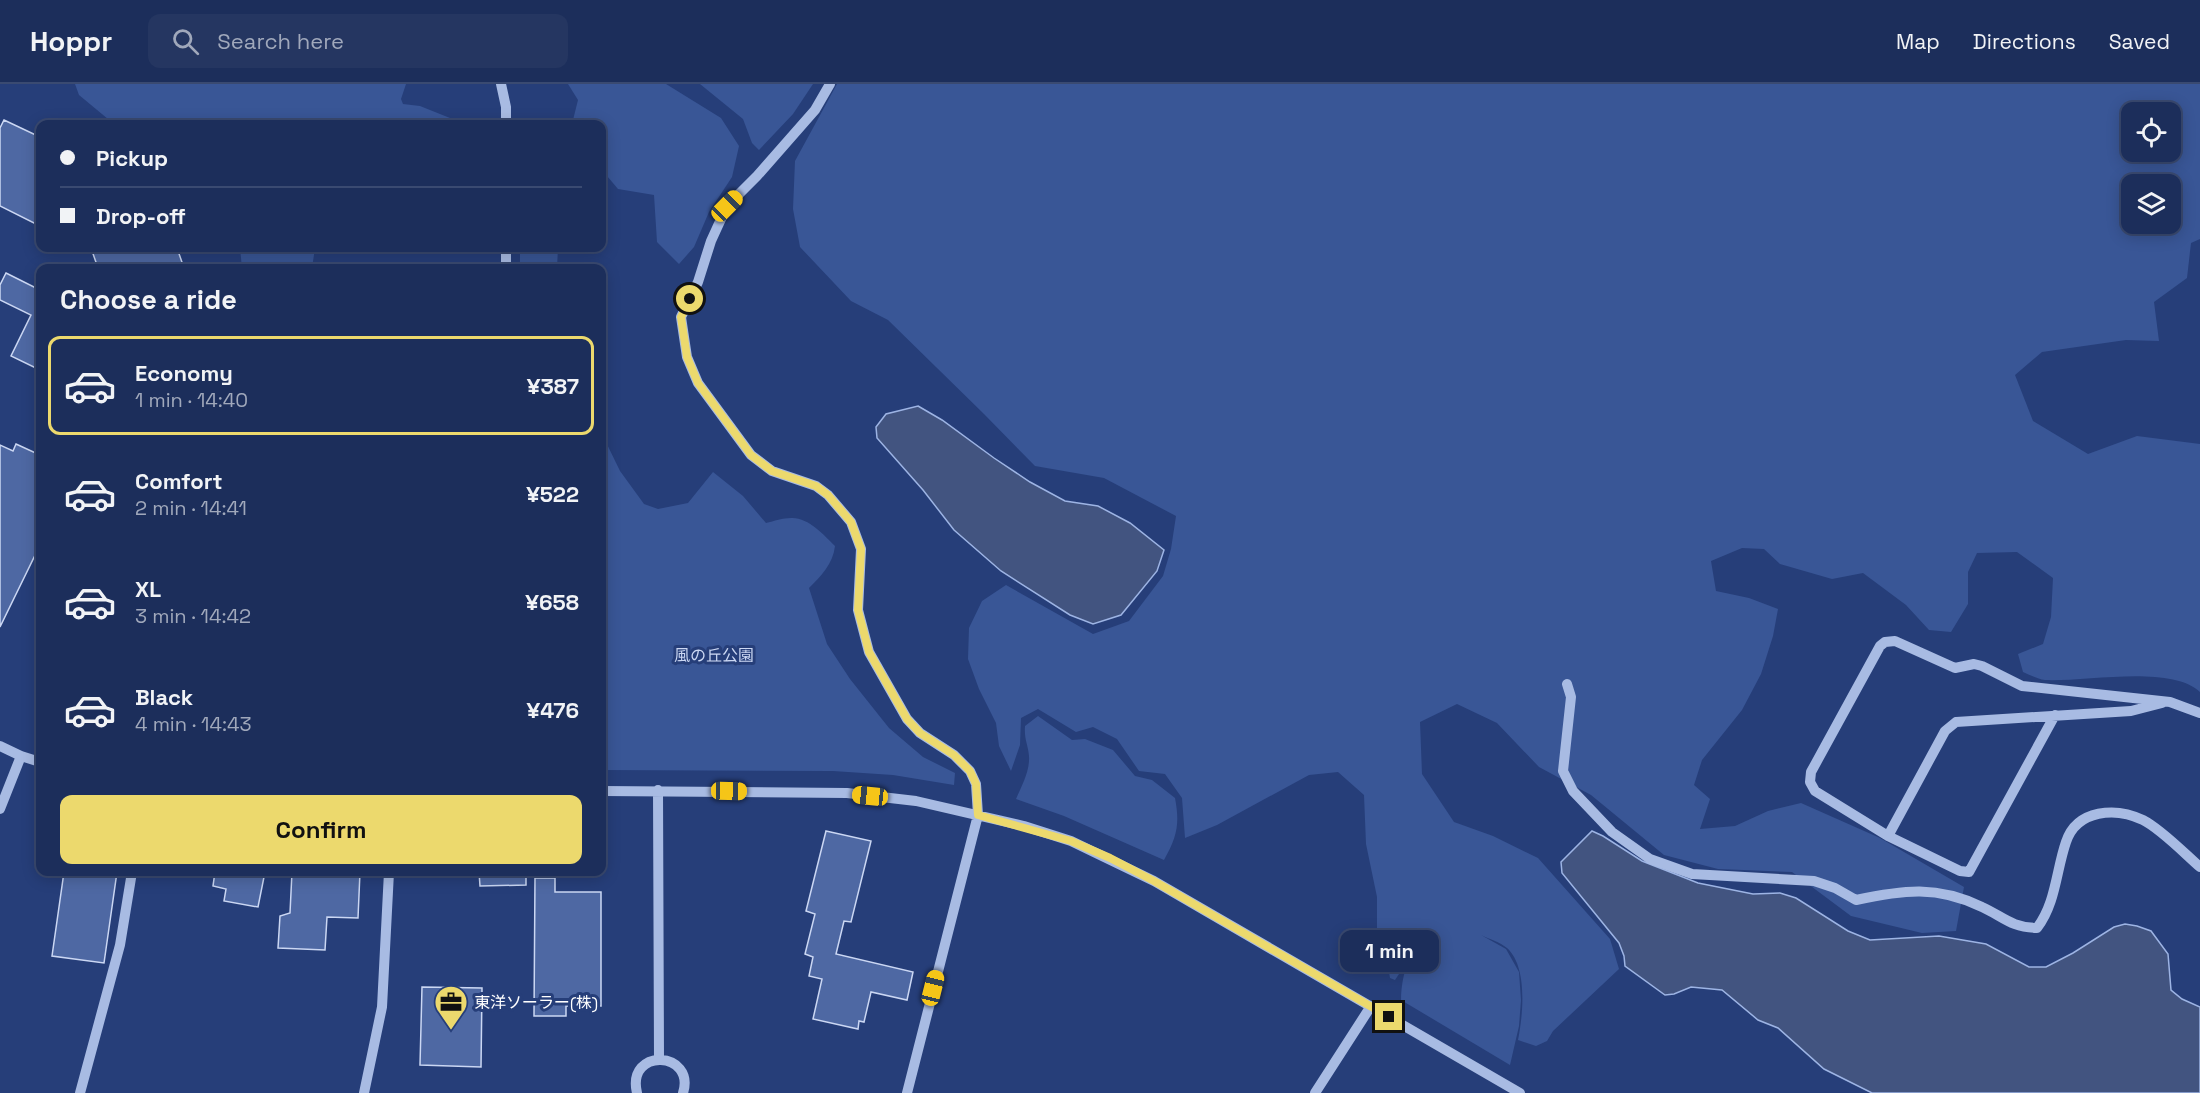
<!DOCTYPE html>
<meta charset="utf-8">
<style>
:root{--surface:#1c2e5b;--page:#253661;--text:#f1f3f6;--muted:#a0a8bb;--line:#3a4a71;--accent:#ecd96d}
body{margin:0;font-family:"Space Grotesk","Noto Sans JP",sans-serif;background:var(--page);color:var(--text);height:100vh;display:flex;flex-direction:column;font-size:22px;white-space:nowrap}
*{box-sizing:border-box;margin:0}
p{font-size:20px;color:var(--muted)}
.icon{flex:none;width:33px;height:33px;fill:none;stroke:currentColor;stroke-width:2;stroke-linecap:round;stroke-linejoin:round}
.map{position:relative;flex:1;overflow:hidden}
.side{position:absolute;left:36px;top:180px;width:570px;height:612px;display:flex;flex-direction:column;background:var(--surface);border-radius:12px;box-shadow:0 3px 15px #0003,0 0 0 2px var(--line)}
.side>*{flex:none}
.banner{position:absolute;left:36px;top:36px;width:570px;height:132px;border-radius:12px;box-shadow:0 3px 15px #0003,0 0 0 2px var(--line);display:grid;align-content:center;height:132px;padding:0 24px;background:var(--surface)}
.controls{position:absolute;left:2121px;top:18px;display:grid;gap:12px}
.controls a{display:grid;place-items:center;width:60px;height:60px;border-radius:12px;background:var(--surface);box-shadow:0 3px 15px #0003,0 0 0 2px var(--line);font-size:30px}
.end{position:absolute;width:27px;height:27px;margin:-14px;border:8px solid #ecd96d;background:#111;box-shadow:0 0 0 3px #111}
.from{border-radius:50%}
.bubble{position:absolute;height:42px;border-radius:12px;background:var(--surface);box-shadow:0 3px 15px #0003,0 0 0 2px var(--line);font-size:20px;font-weight:700;line-height:42px;text-align:center}
.car{position:absolute;width:18px;height:36px;margin:-18px -9px;border-radius:8px;box-shadow:0 0 4px 2px #0007;background:linear-gradient(#f5c518 24%,#345 0 40%,#f5c518 0 76%,#345 0 86%,#f5c518 0)}
.banner b{display:flex;align-items:center;gap:21px;height:57px;font-size:22px}
.banner b+b{border-top:2px solid var(--line)}
.banner i{width:15px;height:15px;background:var(--text)}
ul{padding:0;list-style:none}
li{display:flex;align-items:center;gap:18px;height:99px;margin:0 12px 9px;padding:0 12px;border:3px solid transparent;border-radius:12px}
li div{flex:1}
li b{display:block;font-size:22px}
li em{font-style:normal;font-weight:700}
li.current{border-color:var(--accent)}
li>.icon{width:54px;height:54px;stroke-width:1.5}
h2{padding:0 24px;font-size:27px;line-height:72px}
.button{display:flex;gap:12px;margin-top:auto;padding:12px 24px}
.button a{flex:1;height:69px;border-radius:12px;background:var(--accent);color:#111;font-size:24px;font-weight:700;line-height:69px;text-align:center}
header{display:flex;align-items:center;gap:36px;box-sizing:border-box;height:84px;padding:0 30px;background:var(--surface);border-bottom:2px solid var(--line)}
header strong{font-size:28px}
nav{display:flex;gap:33px;margin-inline-start:auto;font-size:21px}
.search{width:420px;height:54px;background:var(--page);display:flex;align-items:center;gap:15px;box-sizing:border-box;padding:0 21px;border-radius:12px;color:var(--muted);font-size:22px}
.map>svg:first-child{display:block}
.green{fill:#395696;fill-rule:evenodd}
.water{fill:#425480;stroke:#9db4e4;stroke-width:1.5}
.building{fill:#4e68a3;stroke:#cbd7f3;stroke-width:1.5}
.lines{fill:none;stroke-linecap:round;stroke-linejoin:round}
.minor{stroke:#a8bbe3;stroke-width:10}
.route{stroke:#ecd96d;stroke-width:8}
.labels{text-anchor:middle;stroke-width:6;stroke-linejoin:round;paint-order:stroke}
.park-label{font-size:16px;fill:#cbd7f3;stroke:#263e79}
.poi-label{font-size:16px;fill:#fff;stroke:#263e79;text-anchor:start}
</style>
<header>
<strong>Hoppr</strong>
<div class="search"><svg class="icon" aria-label="search" viewBox="0 0 24 24"><circle cx="10" cy="10" r="6"/><path d="M15 15l6 6"/></svg>Search here</div>
<nav><a>Map</a><a>Directions</a><a>Saved</a></nav>
</header>
<div class="map">
<svg width="2200" height="1009" viewBox="0 0 2200 1009">
<rect width="100%" height="100%" fill="#263e79"/>
<path class="green" d="M75,0h331l-5,15 2,5 17,2 45,18h-351l-35,-29z
M568,0h98l55,34 18,28 -7,31 -23,35 -15,35 -15,17 -22,-22 -3,-47 -36,-6 -16,-19v-46h-30l6,-24z
M700,0h113l-20,30 -34,36 -7,-7 -9,-24z
M837,0h1363v155l-9,4 -4,35 -33,24 5,39 -33,-1 -84,12 -27,23 18,46 55,33 49,-18 63,8v248c-29,-28 -116,-10 -155,-12 -7,-1 -15,-5 -22,-8l-5,-18 25,-10 8,-27 2,-39 -36,-26 -40,1 -9,19v32l-17,28 -22,-2 -23,-25 -43,-32 -31,6 -52,-15 -16,-15 -22,-1 -31,13 5,30 33,7 29,11 -5,27 -12,38 -19,36 -40,50 -8,25 16,14 -10,30 35,-3 33,-15 33,-8 79,35 84,49 -8,44 -34,2 -71,-17 -59,-44 -74,-3 -54,-14 -73,-60 -52,-28 -42,-44 -40,-19 -37,18 2,52 32,48 39,14 45,22 72,81 9,30 -66,62 -6,10 -11,5 -18,-6c5,-25 10,-73 -11,-92 -7,-6 -18,-9 -26,-13l25,14 13,23 2,28 -2,26 -9,39 -109,-65c1,-31 8,-46 33,-63l-15,7 -24,36 -5,-2 -4,-23 -9,-13v-45l-11,-53 -2,-49 -26,-23 -29,3 -92,50 -32,13 -3,-40 -17,-24 -26,-3 -22,-32 -24,-12 -17,5 -38,-23 -17,9 -1,27 -9,26 -12,-25 -3,-23 -17,-34 -11,-30 1,-31 13,-27 24,-16 87,49 36,-13 34,-45 8,-27 5,-33 -72,-38 -69,-12 -51,-52 -96,-94 -37,-19 -51,-54 -7,-38 2,-48zM2132,28h38v40h-38zM2132,100h38v40h-38z
M240,164h75l-3,20h-70z
M520,164h38l-1,20h-37z
M602,350l18,37 24,33 14,5 30,-6 25,-31 30,24 23,27c8,-2 17,-5 25,-5 17,-1 33,17 44,28 -2,18 -14,30 -26,42l18,56 23,35 39,49 34,29 32,16 -1,12 -61,-10 -60,-4 -231,-1z
M1038,632l34,24 13,-1 28,11 22,26 17,4 23,18c5,26 2,39 -11,62l-100,-44 -48,-17c6,-14 14,-28 13,-43 -1,-12 -5,-16 -4,-30z"/>
<path class="water" d="M918,322l24,14 52,38 36,24 35,19 33,5 32,17 34,27 -7,21 -36,44 -28,9 -23,-9 -69,-44 -47,-41 -31,-40 -46,-52 -1,-11 10,-13z
M1592,747l11,5 39,25 56,22 55,11 27,-1 16,5 52,33 22,9 69,-4 47,8 43,23h17l27,-14 41,-26 11,-3 12,2 14,5 17,23 3,36 11,9 18,8v86h-328l-48,-24 -46,-41 -20,-8 -36,-30 -31,-3 -17,7 -9,1 -40,-29 -1,-10 -5,-13 -57,-70 -1,-11z"/>
<path class="building" d="M4,36l36,17v89l-40,-20v-78z
M91,164h86l7,20h-86z
M6,189l34,17v80l-29,-14 20,-41 -31,-15v-15z
M16,360l24,11v90l-40,82v-182l13,6z
M826,747l45,10 -20,81 -7,-1 -8,33 77,18 -6,28 -36,-8 -7,30 -5,-1 -1,8 -45,-10 9,-40 -13,-3 4,-19 -8,-3 10,-40 -9,-3z
M64,788h53l-13,91 -52,-7z
M215,788h50l-7,35 -34,-6 2,-12 -13,-3z
M292,788h68l-2,46 -31,-1 -2,33 -47,-2 2,-32 10,-3z
M479,788h47v13l-46,1z
M535,794h20v14h46v114h-35v10h-32z
M422,903l60,1 -1,79 -61,-2z"/>
<g class="lines">
<path class="minor" d="M501,0l5,23v17
M830,0l-15,26 -58,66 -30,30 -16,35 -13,41 -17,35 6,40 11,26 53,72 21,16 44,15 12,9 23,27 10,27 -3,61 11,42 38,67 13,14 34,22 16,16 6,13 2,31 -71,278
M506,164v20
M1567,600l4,13 -8,74 10,20 39,41 38,27 42,15 122,7 21,7 21,12c47,-10 81,-15 126,7 22,10 28,20 55,21 19,-25 19,-57 29,-86 11,-33 50,-35 77,-22 18,9 42,34 57,47
M2055,631l-86,157 -9,-1 -72,-35 -73,-45 -5,-9 1,-10 69,-126 5,-4 10,-1 60,27 19,-4 8,2 40,20 148,16 30,11
M0,662l21,10 19,6
M658,706l1,269
M602,707l245,2 69,8 108,25 47,15 83,40 366,212
M0,725l21,-53
M1888,752l57,-105 11,-9 175,-11 31,-8
M80,1009l40,-148 12,-73
M364,1009l18,-86 7,-135
M637,1009c-11,-46 59,-42 46,0
M1315,1009l56,-87"/>
</g>
<g class="lines">
<path class="route" d="M690,215l-9,18 6,40 11,26 53,72 21,16 44,15 12,9 23,27 10,27 -3,61 11,42 38,67 13,14 34,22 16,16 6,13 2,31 93,26 39,17 44,23 235,136"/>
</g>
<defs>
<g id="office-pin" transform="scale(1.725)"><path d="M0 17L-7.5 6A9.5 9.5 0 1 1 7.5 6Z" fill="#ecd96d" stroke="#263e79"/><path d="M-6-3h4V-5.5h4V-3h4V5H-6ZM-1-4.5V-3h2v-1.5ZM-6 0V1H6V0Z" fill="#111"/></g>
</defs>
<g fill-rule="evenodd">
<use href="#office-pin" x="451" y="918"/>
</g>
<g class="labels">
<g class="park-label">
<text x="714" y="577">風の丘公園</text>
</g>
<g class="poi-label">
<text x="474" y="924">東洋ソーラー(株)</text>
</g>
</g>
</svg>
<div class="controls">
<a><svg class="icon" aria-label="locate" viewBox="0 0 24 24"><circle cx="12" cy="12" r="6"/><path d="M12 2v4M12 18v4M2 12h4M18 12h4"/></svg></a>
<a><svg class="icon" aria-label="layers" viewBox="0 0 24 24"><path d="M12 4l9 5-9 5-9-5zM3 14l9 5 9-5"/></svg></a>
</div>
<i class="end from" style="left:690px;top:215px"></i>
<i class="end" style="left:1389px;top:933px"></i>
<div class="bubble" style="left:1340px;top:846px;width:99px">1 min</div>
<i class="car" style="left:727px;top:122px;rotate:45deg"></i>
<i class="car" style="left:729px;top:707px;rotate:91deg"></i>
<i class="car" style="left:870px;top:712px;rotate:276deg"></i>
<i class="car" style="left:933px;top:904px;rotate:14deg"></i>
<div class="banner">
<b><i class="from"></i>Pickup</b>
<b><i></i>Drop-off</b>
</div>
<section class="side">
<h2>Choose a ride</h2>
<ul>
<li class="current"><svg class="icon" aria-label="car" viewBox="0 0 24 24"><path d="M5 17H2v-5l4-1 3-4h7l3 4 3 1v5h-3M9 17h6M6 11h13"/><circle cx="7" cy="17" r="2"/><circle cx="17" cy="17" r="2"/></svg><div><b>Economy</b><p>1 min · 14:40</p></div><em>¥387</em></li>
<li><svg class="icon" aria-label="car" viewBox="0 0 24 24"><path d="M5 17H2v-5l4-1 3-4h7l3 4 3 1v5h-3M9 17h6M6 11h13"/><circle cx="7" cy="17" r="2"/><circle cx="17" cy="17" r="2"/></svg><div><b>Comfort</b><p>2 min · 14:41</p></div><em>¥522</em></li>
<li><svg class="icon" aria-label="car" viewBox="0 0 24 24"><path d="M5 17H2v-5l4-1 3-4h7l3 4 3 1v5h-3M9 17h6M6 11h13"/><circle cx="7" cy="17" r="2"/><circle cx="17" cy="17" r="2"/></svg><div><b>XL</b><p>3 min · 14:42</p></div><em>¥658</em></li>
<li><svg class="icon" aria-label="car" viewBox="0 0 24 24"><path d="M5 17H2v-5l4-1 3-4h7l3 4 3 1v5h-3M9 17h6M6 11h13"/><circle cx="7" cy="17" r="2"/><circle cx="17" cy="17" r="2"/></svg><div><b>Black</b><p>4 min · 14:43</p></div><em>¥476</em></li>
</ul>
<div class="button"><a>Confirm</a></div>
</section>
</div>
